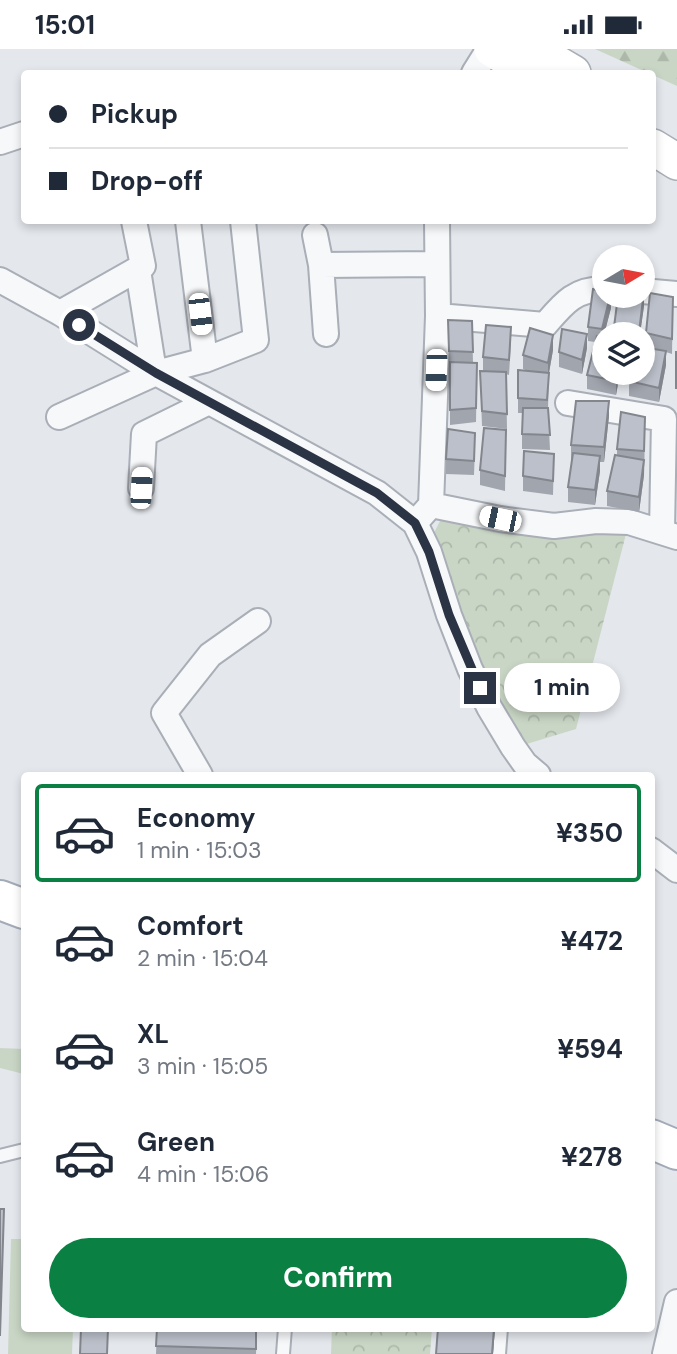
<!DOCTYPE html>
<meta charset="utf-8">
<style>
:root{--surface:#fff;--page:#f6f6f7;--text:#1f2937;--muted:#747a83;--line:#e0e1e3;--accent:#0b8043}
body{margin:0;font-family:"DM Sans",sans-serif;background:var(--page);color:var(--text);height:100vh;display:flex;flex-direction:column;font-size:26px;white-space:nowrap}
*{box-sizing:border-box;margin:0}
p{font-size:23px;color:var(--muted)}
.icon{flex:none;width:38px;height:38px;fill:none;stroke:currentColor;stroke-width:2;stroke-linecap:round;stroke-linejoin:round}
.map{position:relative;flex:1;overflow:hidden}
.drawer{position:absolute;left:21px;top:723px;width:634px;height:560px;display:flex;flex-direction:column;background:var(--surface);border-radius:7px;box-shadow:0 4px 10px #0003}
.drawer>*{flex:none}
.guide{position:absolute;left:21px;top:21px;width:635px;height:154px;border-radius:7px;box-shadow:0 4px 10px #0003;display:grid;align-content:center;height:154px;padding:0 28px;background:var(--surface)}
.needle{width:46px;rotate:80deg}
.fabs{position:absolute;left:592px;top:196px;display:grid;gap:14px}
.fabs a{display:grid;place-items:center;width:63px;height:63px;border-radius:50%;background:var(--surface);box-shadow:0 4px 10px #0003;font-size:35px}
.end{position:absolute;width:32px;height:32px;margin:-16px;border:9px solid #2b3445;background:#fff;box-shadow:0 0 0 4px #fff}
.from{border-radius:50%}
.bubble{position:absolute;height:49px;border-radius:24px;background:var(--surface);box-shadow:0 4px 10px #0003;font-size:23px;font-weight:700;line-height:49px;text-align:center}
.car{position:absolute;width:21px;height:42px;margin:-21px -10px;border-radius:9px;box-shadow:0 0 5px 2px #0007;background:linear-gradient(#fff 24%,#345 0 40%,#fff 0 76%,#345 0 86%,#fff 0)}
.guide b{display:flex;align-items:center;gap:24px;height:66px;font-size:26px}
.guide b+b{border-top:2px solid var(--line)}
.guide i{width:18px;height:18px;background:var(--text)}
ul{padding:12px 0 0;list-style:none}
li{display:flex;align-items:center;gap:21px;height:98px;margin:0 14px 10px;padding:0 14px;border:4px solid transparent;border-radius:7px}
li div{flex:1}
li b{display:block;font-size:26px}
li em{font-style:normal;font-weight:700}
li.selected{border-color:var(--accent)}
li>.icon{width:63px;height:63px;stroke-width:1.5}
.cta{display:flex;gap:14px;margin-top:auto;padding:14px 28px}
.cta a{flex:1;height:80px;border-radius:42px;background:var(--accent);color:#fff;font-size:28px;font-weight:700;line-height:80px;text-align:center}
.status{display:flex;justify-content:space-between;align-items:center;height:49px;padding:0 35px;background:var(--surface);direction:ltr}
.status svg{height:19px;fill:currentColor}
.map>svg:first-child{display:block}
.green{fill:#c9d6c5}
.forest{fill:url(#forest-firs)}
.park{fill:url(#park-crowns)}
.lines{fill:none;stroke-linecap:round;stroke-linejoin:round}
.lane-casing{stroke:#a9aeb7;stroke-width:16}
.street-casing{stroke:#a9aeb7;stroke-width:28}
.secondary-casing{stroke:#a9aeb7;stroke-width:38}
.primary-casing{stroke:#a3abb8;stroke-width:42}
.lane{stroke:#f7f8fa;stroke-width:12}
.street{stroke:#f7f8fa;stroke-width:24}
.secondary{stroke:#fff;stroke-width:35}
.primary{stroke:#fff;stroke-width:38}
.wall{fill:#a1a5ae}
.shaded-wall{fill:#83868d}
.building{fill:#bbc0ca;stroke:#83868d;stroke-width:2}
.route{stroke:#2b3445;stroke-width:9}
</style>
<div class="status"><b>15:01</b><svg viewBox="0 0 49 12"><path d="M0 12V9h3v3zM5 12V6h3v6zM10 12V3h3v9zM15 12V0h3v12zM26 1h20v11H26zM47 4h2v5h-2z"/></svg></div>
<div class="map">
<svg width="677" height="1305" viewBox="0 0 677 1305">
<defs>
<pattern id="forest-firs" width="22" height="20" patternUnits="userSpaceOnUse" patternTransform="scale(1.75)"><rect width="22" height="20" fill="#c9d6c5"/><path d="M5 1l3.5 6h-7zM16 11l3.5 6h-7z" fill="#adb8ab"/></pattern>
<pattern id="park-crowns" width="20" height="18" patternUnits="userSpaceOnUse" patternTransform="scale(1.75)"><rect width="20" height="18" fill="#c9d6c5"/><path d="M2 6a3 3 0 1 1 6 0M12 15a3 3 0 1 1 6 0" fill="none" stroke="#adb8ab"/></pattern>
</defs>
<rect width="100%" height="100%" fill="#e4e7ec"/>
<path class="green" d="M0,999l24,1v25l-24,-6z
M11,1190h13v89h49l-1,26h-64z"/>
<path class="forest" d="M595,0h82v37z"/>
<path class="park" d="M441,470l186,11 -51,199 -56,17 -43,-78 -46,-129z
M332,1279h100l-2,26h-99z"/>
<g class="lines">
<g class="lane-casing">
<path id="lane" d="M0,1107l24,-6
M283,1305l2,-26
M499,1305l2,-26"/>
</g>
<g class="street-casing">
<path id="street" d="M474,24l15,-24
M0,93l24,-8
M188,172l17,139
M315,186l6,30
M138,221l14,89 4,14
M0,231l60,33 96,60 221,120 38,30 14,29 20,63 21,54 19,38 24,40 12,17 13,11
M642,242l35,3
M60,264l83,-47 -9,-45
M438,267l107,9c18,-21 29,-36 59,-36
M326,285l-5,-69 115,-1
M568,354l96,16 -2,113
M59,368l97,-44 49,-13 51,-20 -13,-119
M141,439l3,-54 65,-32
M431,456l69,14 54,7 42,-5 33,1 48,15
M415,474l16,-18 7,-189 -1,-95
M200,726l-36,-62 46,-58 48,-34
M651,801l26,20
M665,1305l12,-52"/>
</g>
<g class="secondary-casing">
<path id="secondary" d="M492,0l40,24
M532,0l41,24
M653,98l24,15"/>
</g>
<g class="primary-casing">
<path id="primary" d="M0,851l24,9
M651,1090l26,11"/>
</g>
<use href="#lane" class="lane"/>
<use href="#street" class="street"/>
<use href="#secondary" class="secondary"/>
<use href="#primary" class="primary"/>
</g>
<path class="wall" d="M611,247v12l-7,26v39h16l-4,22 -29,-6v-14l8,-33 -7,-1v-14z
M673,248l-1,57 -6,-2v13l-7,37 -30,-6v-15l17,-33v-15z
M644,257l-4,28h-26v-7z
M448,271l24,1 1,42h4l-1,59 -26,3v-59h-1z
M511,293l-2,33 -3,-1 1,55 -25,-3 -2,-55h3v-14z
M587,299l-5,26 -23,-7v-15z
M553,301l-4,23 -1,35 2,42 -28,-1v-36h-4v-43l10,1 -5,-2v-14z
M609,367l-5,46h-4v9l-5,34 -27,-3v-15l4,-27h-1v-15z
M645,368l-1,58 -5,37 -32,-6v-15l10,-36v-6z
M506,381l-1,61 -25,-6v-15z
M475,398l-1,28 -28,-1v-15z
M554,405l-1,41 -30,-4v-15z
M157,1279h100l-1,26h-100z"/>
<path class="shaded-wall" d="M644,242v15l-4,28h-1z
M610,247l1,12 -9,35v-14z
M587,285v14l-5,26v-14z
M553,286v15l-5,28v-15z
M666,302v14l-7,37v-14z
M617,324h3l-4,22v-14z
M609,352v15l-5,46v-15z
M645,368l-1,58 -5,37v-15l5,-32z
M600,407v15l-5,34v-15z
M494,1279h1l-2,26h-1z"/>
<path class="building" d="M593,240l11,3v4h6l-8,33 -14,-2z
M642,242h2l-5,41 -25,-5 4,-31h24z
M650,244l23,4 -1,42 -26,-6z
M448,271l24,1 1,31 -24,-1z
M486,276l25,2 -2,33 -26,-3z
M530,279l23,7 -5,28 -25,-8z
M562,280l25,5 -5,26 -23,-8z
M597,287l7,2v35h13l-1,8 -29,-6z
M642,298l24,4 -7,37 -30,-7 2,-8h11z
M676,303h1v36h-1z
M450,313l27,1 -1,45 -26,2z
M518,321l31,3 -2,27 -29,-2z
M480,322l26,1 1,42 -25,-3z
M576,352h33l-5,46 -33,-2z
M523,359h25l2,27 -28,-1z
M621,363l24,5 -1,34 -27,-2z
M484,379l22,2 -1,46 -25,-6z
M448,380l27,4 -1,28 -28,-2z
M524,402l30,3 -1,27 -30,-5z
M573,404l27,3 -5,34 -27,-3z
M615,406l29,5 -5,37 -32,-6z
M0,1160h4l-4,127z
M81,1279h27l-1,26h-27z
M157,1279h99v21l-100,-3z
M438,1279h56l-2,26h-56z"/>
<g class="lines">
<path class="route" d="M79,276l77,48 221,120 38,30 14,29 20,63 31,73"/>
</g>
</svg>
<div class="fabs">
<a><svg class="needle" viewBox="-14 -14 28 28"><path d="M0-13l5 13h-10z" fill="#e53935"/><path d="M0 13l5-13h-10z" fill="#747a83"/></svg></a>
<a><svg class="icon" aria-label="layers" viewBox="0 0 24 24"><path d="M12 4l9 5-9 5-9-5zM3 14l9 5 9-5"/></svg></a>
</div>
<i class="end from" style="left:79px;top:276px"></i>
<i class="end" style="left:480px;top:639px"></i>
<div class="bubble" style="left:504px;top:614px;width:116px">1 min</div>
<i class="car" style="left:200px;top:265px;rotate:173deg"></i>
<i class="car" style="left:436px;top:321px;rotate:182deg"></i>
<i class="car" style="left:141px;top:439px;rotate:3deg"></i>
<i class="car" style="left:500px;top:470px;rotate:282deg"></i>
<div class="guide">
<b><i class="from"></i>Pickup</b>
<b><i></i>Drop-off</b>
</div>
<section class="drawer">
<ul>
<li class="selected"><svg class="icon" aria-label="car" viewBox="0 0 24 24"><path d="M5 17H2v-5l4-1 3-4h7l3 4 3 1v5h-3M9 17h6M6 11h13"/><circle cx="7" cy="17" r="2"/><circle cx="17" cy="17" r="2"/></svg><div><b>Economy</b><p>1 min · 15:03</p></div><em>¥350</em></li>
<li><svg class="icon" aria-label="car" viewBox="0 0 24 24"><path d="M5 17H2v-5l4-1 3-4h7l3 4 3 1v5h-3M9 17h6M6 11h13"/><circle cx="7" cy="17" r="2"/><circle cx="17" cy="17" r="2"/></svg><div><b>Comfort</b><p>2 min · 15:04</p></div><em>¥472</em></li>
<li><svg class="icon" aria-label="car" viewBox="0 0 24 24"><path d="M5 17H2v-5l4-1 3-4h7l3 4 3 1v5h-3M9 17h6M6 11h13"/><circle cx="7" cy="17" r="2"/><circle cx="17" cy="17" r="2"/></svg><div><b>XL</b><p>3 min · 15:05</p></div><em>¥594</em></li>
<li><svg class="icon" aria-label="car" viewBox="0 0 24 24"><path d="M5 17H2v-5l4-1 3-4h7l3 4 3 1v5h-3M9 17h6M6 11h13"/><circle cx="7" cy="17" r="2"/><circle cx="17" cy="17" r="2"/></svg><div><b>Green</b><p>4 min · 15:06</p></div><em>¥278</em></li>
</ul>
<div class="cta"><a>Confirm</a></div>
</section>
</div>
